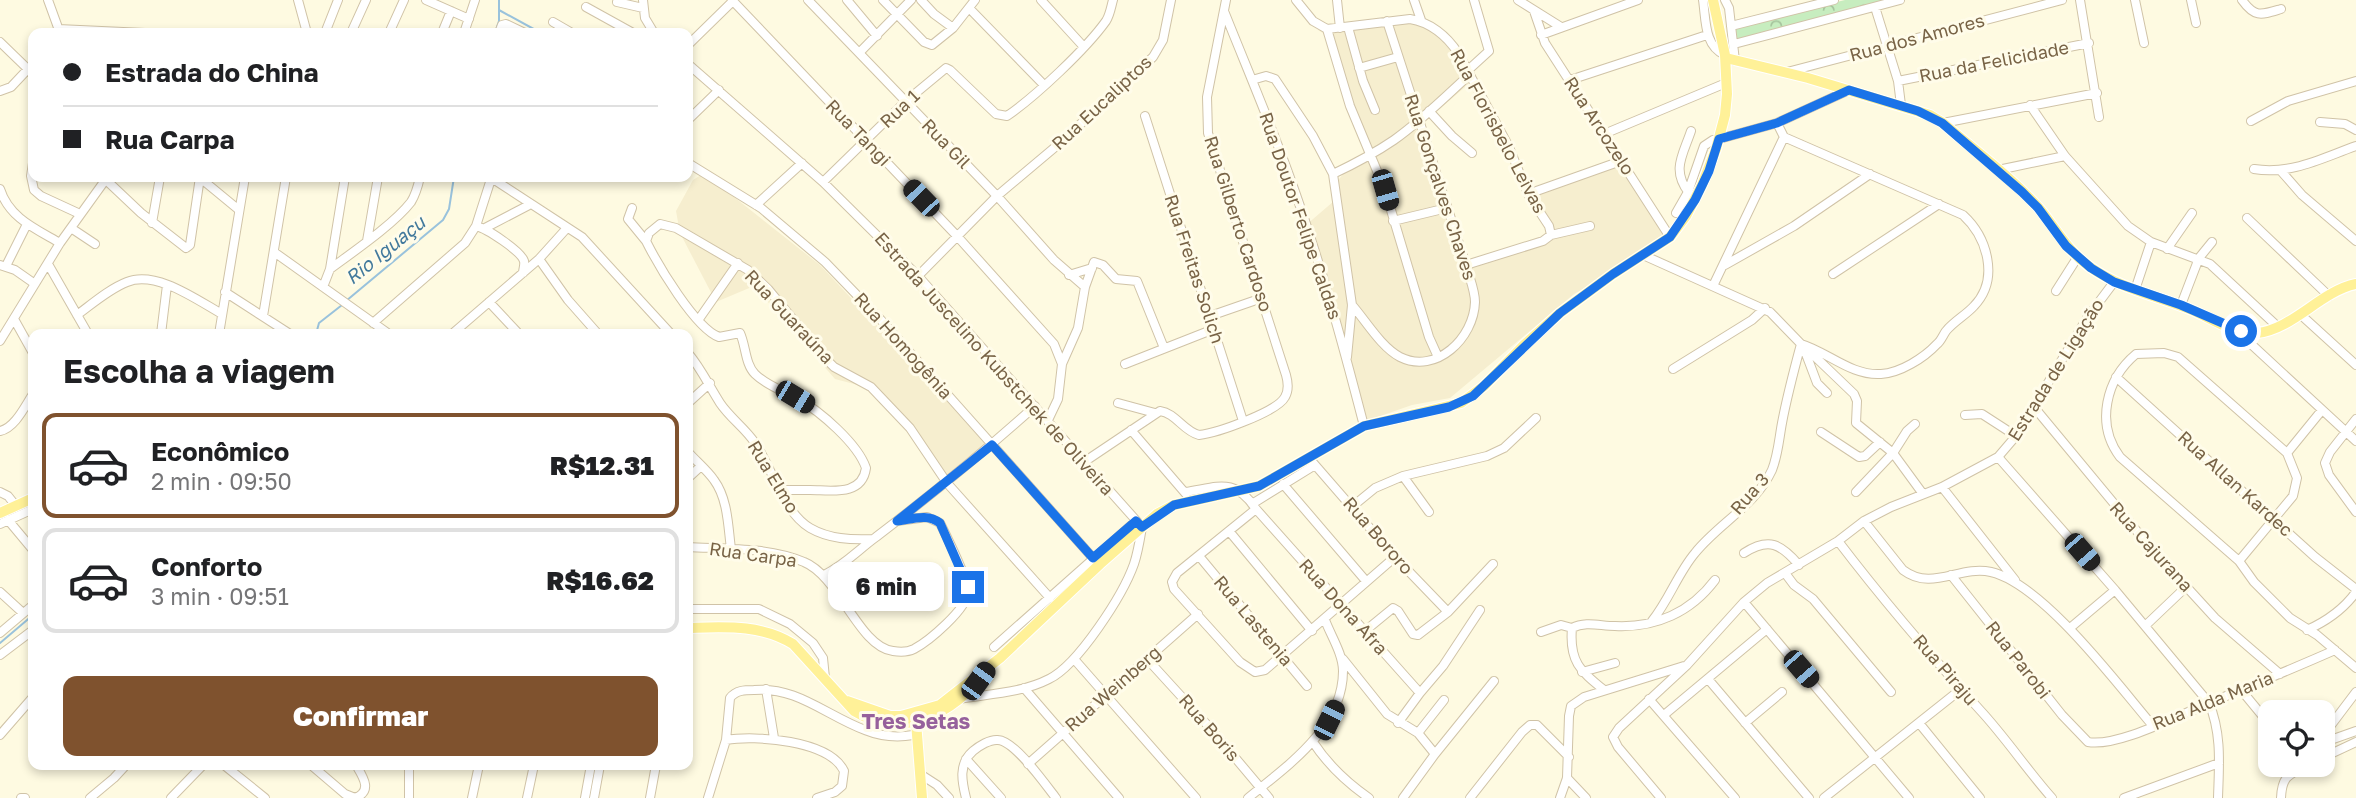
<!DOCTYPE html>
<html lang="pt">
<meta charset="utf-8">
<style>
:root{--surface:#fff;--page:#f2f2f2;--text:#202124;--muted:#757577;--line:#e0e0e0;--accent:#7f522e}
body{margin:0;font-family:"Golos Text",sans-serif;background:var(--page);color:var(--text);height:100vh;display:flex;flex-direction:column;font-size:26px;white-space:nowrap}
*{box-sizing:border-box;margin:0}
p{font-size:23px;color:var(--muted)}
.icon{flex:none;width:38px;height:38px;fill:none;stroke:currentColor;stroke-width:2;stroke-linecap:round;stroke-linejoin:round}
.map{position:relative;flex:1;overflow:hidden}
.details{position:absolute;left:28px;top:329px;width:665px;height:441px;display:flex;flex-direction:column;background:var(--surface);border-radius:14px;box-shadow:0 4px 10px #0003}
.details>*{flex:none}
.hud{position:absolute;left:28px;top:28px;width:665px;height:154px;border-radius:14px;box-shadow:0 4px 10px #0003;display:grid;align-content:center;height:154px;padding:0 35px;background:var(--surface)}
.buttons{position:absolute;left:2258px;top:700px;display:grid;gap:14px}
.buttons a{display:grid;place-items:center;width:77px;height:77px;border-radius:14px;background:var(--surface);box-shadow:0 4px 10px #0003;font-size:35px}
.end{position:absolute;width:32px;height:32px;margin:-16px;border:9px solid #1a73e8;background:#fff;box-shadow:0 0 0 4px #fff}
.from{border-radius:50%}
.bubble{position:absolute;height:49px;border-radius:14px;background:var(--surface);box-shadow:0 4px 10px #0003;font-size:23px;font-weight:800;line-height:49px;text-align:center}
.car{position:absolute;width:21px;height:42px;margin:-21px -10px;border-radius:9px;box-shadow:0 0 5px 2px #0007;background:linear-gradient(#222 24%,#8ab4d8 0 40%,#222 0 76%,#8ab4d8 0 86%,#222 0)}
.hud b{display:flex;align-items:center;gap:24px;height:66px;font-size:26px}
.hud b+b{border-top:2px solid var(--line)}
.hud i{width:18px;height:18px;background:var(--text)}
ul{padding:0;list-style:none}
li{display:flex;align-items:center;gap:21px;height:105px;margin:0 14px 10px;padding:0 21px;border:4px solid var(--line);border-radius:14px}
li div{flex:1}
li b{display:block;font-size:26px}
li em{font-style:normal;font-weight:800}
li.active{border-color:var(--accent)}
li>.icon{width:63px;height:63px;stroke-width:1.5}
h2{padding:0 35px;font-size:32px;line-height:84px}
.action{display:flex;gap:14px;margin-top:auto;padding:14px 35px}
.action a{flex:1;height:80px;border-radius:14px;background:var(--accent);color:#fff;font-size:28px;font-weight:800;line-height:80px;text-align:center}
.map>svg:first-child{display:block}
.residential{fill:#f6eecf}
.park{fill:url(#park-crowns)}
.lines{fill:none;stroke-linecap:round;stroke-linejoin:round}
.stream{stroke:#99c2dc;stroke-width:2}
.minor-casing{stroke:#d0c3a7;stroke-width:10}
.major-casing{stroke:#fff;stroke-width:12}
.minor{stroke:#fff;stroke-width:8}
.major{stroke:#fff198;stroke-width:10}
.route{stroke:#1a73e8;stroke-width:9}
.labels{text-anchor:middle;stroke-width:6;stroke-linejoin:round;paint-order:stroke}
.street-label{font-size:18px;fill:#786346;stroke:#fffcea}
.water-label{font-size:19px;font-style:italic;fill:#42799c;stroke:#fffcea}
.quarter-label{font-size:21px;font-weight:bold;fill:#96609c;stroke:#fffcea}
</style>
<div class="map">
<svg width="2356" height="798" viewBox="0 0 2356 798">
<defs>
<pattern id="park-crowns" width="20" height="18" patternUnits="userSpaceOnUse" patternTransform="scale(1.75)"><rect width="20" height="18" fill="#c7edbf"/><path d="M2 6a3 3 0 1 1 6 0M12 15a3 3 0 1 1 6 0" fill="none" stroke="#a6c49d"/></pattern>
</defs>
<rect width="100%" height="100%" fill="#fefae1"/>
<path class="residential" d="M1420,21l35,31 17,29 -52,45 48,142 84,-27 -22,-47 89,-34 51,81 -96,53 -124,104 -38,7 -49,17 -57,-197 28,-24 2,-18 7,-9 31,-16 -48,-123 -8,-5z
M701,175l9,3 110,87 173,184 -41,35 -79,-95 -38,-10 -81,-93 -38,16 -36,-69 -4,-22 17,-31z"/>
<path class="park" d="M1845,0h47l-158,41 -1,-14z"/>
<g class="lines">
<path class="stream" d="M499,10l42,23
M495,33l4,-12v-21
M346,301l97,-81 6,-11 5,-32
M316,334l3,-11 23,-18
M0,643l33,-28
M2266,758l4,1"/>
<g class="minor-casing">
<path id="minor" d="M48,0l12,33
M298,0l9,33
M426,0l43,19
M643,0l2,18 9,15
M732,0l225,236 97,108 8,20
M808,0l189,196 57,64 31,27
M847,0l30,36
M883,0l41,42 8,3 21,-17 22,-28
M921,0l13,14 19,14
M1041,0l42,46
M1296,0l17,21 14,8
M1337,0l3,28
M1414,0l7,20
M1518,0l43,27
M1703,0c3,20 1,46 22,55
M1725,0l4,8 6,53
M2080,0l19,117
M2135,0l9,43
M2191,0l5,23
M2242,0c13,18 19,15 39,9
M617,2l26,6
M586,7l47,26
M1875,7l23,74 3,24
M969,8l75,77
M1224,11c22,55 45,109 65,164 30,82 53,166 75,251
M1534,11l11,32 125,194
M553,22l19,11
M1731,26l103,-26
M1348,27l15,54 12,29
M58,29l87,4
M1327,29l83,-10c20,3 37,17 48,34l51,94 19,47 21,32 2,9
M1327,29l23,77 35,84 44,147 9,20
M231,33h6
M325,33l13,-33
M351,33l15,-33
M389,33l15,-33
M442,33l9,-22
M464,33l11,-33
M499,33l3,-8 4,-1 19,9
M1541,35l97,-35
M0,42l33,32
M1734,44l166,-44
M688,45l45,-44
M859,53l52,-53
M688,64l135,118 95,94 224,251c-2,12 -4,25 -8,37 -11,31 -56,101 -85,115 -27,14 -61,15 -90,20
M1359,68l39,-11
M1466,72l23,-21 -15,-51
M1787,72l275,-72
M1252,80l14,-4 9,3 38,57 20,38 19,131 -5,52
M1570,80l137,-45
M1898,81l191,-38
M0,91l11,-4 17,-18
M2030,105l35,51 63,70 23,16 59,22 67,62
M1429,111l23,25 20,17
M1145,116l98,305
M688,120l31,-30
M2251,121l37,-20 68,-20
M2320,122l25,2 11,6
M1777,123l7,14 179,78c24,22 37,64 11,91 -8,9 -20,15 -28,25 -3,4 -5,10 -9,13 -13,14 -37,29 -56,30 -30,2 -53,-22 -80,-30
M1943,123l154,-30
M1604,134l122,-51
M1719,139l58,-16 72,-33
M33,163l-2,13 3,14 7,6 39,18
M688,163l73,45 64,54 56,58 212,238
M2254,169c37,6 68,-11 102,-23
M1998,170l67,-14
M2281,171l21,24 54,46
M1333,174c21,-10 42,-21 61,-34 27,-19 50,-42 74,-64
M199,177l40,33
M490,177l92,60 89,97
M104,178l37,35 45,35 4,-3 10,-68
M823,182l82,-80 41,-34 4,2 46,44 11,2c29,-20 79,-67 99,-95 4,-6 5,-14 7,-21
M0,189c9,29 36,40 60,54
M1689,193c-18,-23 -6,-38 2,-62
M1528,194l93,-33
M756,205l46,-42
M632,208l-4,11 18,22
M1676,213l12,-21 16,-46 9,-6
M2247,218l82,78
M1393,221l54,-13
M152,223l8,-46
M476,226c10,2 45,25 48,35 1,4 -1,8 -1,12
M71,228l24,16
M485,228l46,-24
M367,241l11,-64
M2167,249l25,-36
M274,252l115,82
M1643,255l127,57 33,34 14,37 10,10
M539,259l29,41 30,34
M48,264l40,70
M0,265l15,5 20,14
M1466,265l77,-24 8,-6 39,-9
M1725,265l69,-39 76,-52
M6,266l21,-42
M330,269c23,-17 64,-45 81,-67 5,-8 7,-16 9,-25
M1833,274l106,-70
M1069,275l23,-7
M918,276l79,-80 63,-53 93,-86 10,-17 8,-40
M1713,286l71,-149
M323,287l7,-18 15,-92
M2135,290l16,-48
M2056,291l21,-33
M225,292l65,42
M489,302l30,32
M1352,305c14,16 29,42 48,52 36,18 74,-19 75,-55 0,-12 -6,-25 -9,-37l-79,-244
M2181,305l18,-47 13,-16
M2300,314l56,51
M77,315c15,-11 32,-26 50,-33 29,-12 70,18 95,32
M263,316l23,-139
M1210,316l52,-18
M14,319l19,34
M699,319l39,-56
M373,323l92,-80 11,-17 15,-47
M2238,332l118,109
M161,334l6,-49
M219,334l26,-157
M452,334l87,-75 28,-31
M0,341l60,-98 46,-64
M1806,348l48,46 3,7 -1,22 37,30 30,41
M688,353c13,15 21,33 32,50 10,15 25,25 35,40 18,26 28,69 55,85 19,11 41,12 63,11
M1125,364l89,-35
M1673,369l79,-49 13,-12
M2116,377l199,180 41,32
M688,403l22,-20
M1118,403l37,10
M2034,407l116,140 65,71 65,56
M1965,415l17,-1 34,22
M2356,419l-26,33 -5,11 4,12 27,37
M1048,420l10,-21 4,-35 16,-36 7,-41 9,-25 9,3 13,14 21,2 27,67
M1131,430l55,64
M0,431c15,-3 25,-25 33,-37
M1821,432l38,25 6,-1 15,-14
M688,452c8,9 19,18 26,28 14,19 14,46 17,69
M2287,453l35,-43
M1998,457l117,133 94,113c13,31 10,62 9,95
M1309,458l86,99 53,55
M1084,462l76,-51c16,2 23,20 39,24 18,-2 78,-23 86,-38 4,-7 3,-15 1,-22l-78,-242 -1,-36 19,-97
M1403,476l26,36
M688,478l13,-12
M1283,484l83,97
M1942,487l73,93
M781,490c10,0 19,0 29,0 20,0 52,7 56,-22 -8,-24 -46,-57 -68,-69 -14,-8 -31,-13 -43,-25 -10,-10 -9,-28 -15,-41l-21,4c-24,-9 -61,-72 -73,-96l3,-8 11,-9 16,4 72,42 20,19 56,68 10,10 37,20 39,41 37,55 103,115
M0,492l8,4 8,10
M1185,492c34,-5 49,-15 71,17l164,184 -22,30
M1856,492l37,-39 14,-22 8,-7
M1252,504l63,-39
M1353,506l22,-18 28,-12 84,-20 17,-8 32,-30
M1256,509l-79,64 -5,9 2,7 66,73 15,10 10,-2 130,-113
M8,520l25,30
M1864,521l39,49c29,22 56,-5 88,2 52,12 127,113 162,154
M0,524l33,-15
M1229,531l83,100
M1838,541c45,59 93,115 142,169 26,28 47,60 72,88
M688,547c37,2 81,0 116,15 35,14 55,85 89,89 6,1 15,1 21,-2 15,-8 53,-40 54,-57 1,-10 -22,-57 -28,-69l-13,-6 -30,4
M1744,553c25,-16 37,-9 55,12
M1199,556l108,130
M2239,561l54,-65 4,-18 -10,-25 -109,-96 -14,-4 -28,1c-30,25 -41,70 -16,103l119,104 15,21 36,36 27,17 39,33
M1785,573l9,12 19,14 78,93
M824,575c21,-10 34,-25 52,-38 55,-42 108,-85 159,-131
M1951,575l111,140 26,27c28,5 85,-24 112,-35 45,-19 90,-37 135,-57
M0,592l23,21
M1744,602l165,196
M688,609h71l31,15 23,19 10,15 2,20
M1652,621c17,-21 26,-48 43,-68 23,-29 61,-48 77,-83 6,-15 7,-31 10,-47 5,-27 12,-53 19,-79
M2145,626l41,-39
M2070,628l45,-38
M2307,630c20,-9 36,-20 49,-38
M1365,631l28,-23 5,3 15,23 5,1 30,-23 45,-48
M1541,632l20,-7 11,3
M0,633l33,-28
M994,647l142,-126
M0,655l33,-25
M1074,659l122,139
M1343,659l44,55 31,19 17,21
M1148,660l63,69 58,69
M1582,672l33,-9
M1708,679l101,119
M1024,688l95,110
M766,689l8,49
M1604,690c-24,-19 -35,-29 -32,-62 14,-7 28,-2 43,-2 41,2 76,-14 100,-46
M2242,691l28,34
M1420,693l23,-27 37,-56
M1649,699l86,99
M1664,715l103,-86
M1745,723l37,-31
M1919,723l61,75
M1418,733l26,-33
M0,735l33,-38
M2322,737l34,-45
M726,740c29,-5 103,0 118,31l-2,15 -7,6 -18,6
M1313,742c15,23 33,40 56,56
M2322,743l34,-12
M2322,758l34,-16
M966,759l35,39
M1028,764l170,-150
M224,765l41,33
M311,765l34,29 10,4c18,-7 8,-21 1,-33
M920,774l17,11 12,13
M1567,778l19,20
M21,798h4
M90,798l24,-20 12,-13
M171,798l32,-33
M409,798v-33
M472,798l7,-33
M527,798l7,-33
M585,798l6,-33
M594,798l6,-33
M650,798l6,-33
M708,798l18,-58 4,-42c6,-8 15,-8 24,-8 42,-4 73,26 111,40 15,6 31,8 48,5
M966,798c-4,-16 -8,-34 7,-47 6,-5 17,-12 25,-11 17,1 47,44 58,58
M1248,798c39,-32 95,-70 95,-127 0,-17 -12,-35 -18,-51
M1403,798l32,-44 59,-73
M1470,798l52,-66 8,-7h7l32,32
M1560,798l7,-20 2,-62 2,-10 13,-9 100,-31
M1661,798l-43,-51 -5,-10 6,-9 68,-63 57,-63 23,-19 71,-42 26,-20 27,-14 51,-20 56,-30 18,-21 71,-118 27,-36
M1824,798l136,-108
M2124,798l95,-35
M2281,798c1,-23 8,-23 27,-33"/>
</g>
<g class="major-casing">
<path id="major" d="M1726,58l82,20 122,37 13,8c31,27 67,53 95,84 18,21 29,44 52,60 31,22 68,29 102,43 19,8 43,25 65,23 35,-3 64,-42 99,-49
M0,513l33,-15
M688,628c36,-1 73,-4 105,16l61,67c48,30 101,2 131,-40
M847,701l43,15h11l39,-11 60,-47 100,-94 57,-50 17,-9 85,-19 105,-60 97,-23 23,-17 40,-41 36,-32 53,-39 57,-37 16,-21 16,-31 14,-36 9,-34 2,-21 -2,-39 -12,-55
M916,722l6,76"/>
</g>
<use href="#minor" class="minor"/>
<use href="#major" class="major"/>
</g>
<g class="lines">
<path class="route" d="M968,587l-28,-64c-12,-10 -28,-4 -43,-2l95,-76 101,113 43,-37 6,6 32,-22 85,-19 105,-60 85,-19 24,-11 87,-83 53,-39 57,-37 25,-37 14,-29 10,-32 58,-16 72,-33 69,21 24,12 80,69 16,16 28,38 25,22 23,14 67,23 60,26"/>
</g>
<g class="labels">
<g class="street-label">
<text transform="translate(1917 38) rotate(-15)" y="6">Rua dos Amores</text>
<text transform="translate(1994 62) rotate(-11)" y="6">Rua da Felicidade</text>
<text transform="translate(1102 103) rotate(-43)" y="6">Rua Eucaliptos</text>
<text transform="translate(900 109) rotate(-43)" y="6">Rua 1</text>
<text transform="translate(1599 126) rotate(57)" y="6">Rua Arcozelo</text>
<text transform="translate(1498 131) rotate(62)" y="6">Rua Florisbelo Leivas</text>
<text transform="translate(858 133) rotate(46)" y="6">Rua Tangi</text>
<text transform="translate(946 144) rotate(46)" y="6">Rua Gil</text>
<text transform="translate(1440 187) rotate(72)" y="6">Rua Gonçalves Chaves</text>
<text transform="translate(1300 216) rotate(71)" y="6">Rua Doutor Felipe Caldas</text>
<text transform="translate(1238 224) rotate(72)" y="6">Rua Gilberto Cardoso</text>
<text transform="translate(1194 269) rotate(72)" y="6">Rua Freitas Solich</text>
<text transform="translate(789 317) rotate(47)" y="6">Rua Guaraúna</text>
<text transform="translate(903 346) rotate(48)" y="6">Rua Homogênia</text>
<text transform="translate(994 364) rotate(48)" y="6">Estrada Juscelino Kubstchek de Oliveira</text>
<text transform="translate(2056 370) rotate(-58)" y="6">Estrada de Ligação</text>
<text transform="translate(773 477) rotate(59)" y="6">Rua Elmo</text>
<text transform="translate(2235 484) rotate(42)" y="6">Rua Allan Kardec</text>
<text transform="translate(1750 494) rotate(-49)" y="6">Rua 3</text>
<text transform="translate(1378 536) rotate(49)" y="6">Rua Bororo</text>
<text transform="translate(2151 547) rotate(48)" y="6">Rua Cajurana</text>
<text transform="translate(753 555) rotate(8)" y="6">Rua Carpa</text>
<text transform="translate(1343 607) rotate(48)" y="6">Rua Dona Afra</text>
<text transform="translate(1253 621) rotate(50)" y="6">Rua Lastenia</text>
<text transform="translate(2018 660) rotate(52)" y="6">Rua Parobi</text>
<text transform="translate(1945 670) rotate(49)" y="6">Rua Piraju</text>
<text transform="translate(1113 689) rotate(-41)" y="6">Rua Weinberg</text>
<text transform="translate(2213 701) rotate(-22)" y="6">Rua Alda Maria</text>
<text transform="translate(1209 728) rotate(49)" y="6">Rua Boris</text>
</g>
<g class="water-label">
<text transform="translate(385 250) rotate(-39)" y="7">Rio Iguaçu</text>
</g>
<g class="quarter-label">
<text x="916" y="729">Tres Setas</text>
</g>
</g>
</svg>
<div class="buttons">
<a><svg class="icon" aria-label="locate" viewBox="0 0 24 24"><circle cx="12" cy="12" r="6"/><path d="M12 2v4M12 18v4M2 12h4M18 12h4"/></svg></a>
</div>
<i class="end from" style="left:2241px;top:331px"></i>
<i class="end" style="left:968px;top:587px"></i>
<div class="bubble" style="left:828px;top:562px;width:116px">6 min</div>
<i class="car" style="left:1385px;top:190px;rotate:164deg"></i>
<i class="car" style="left:921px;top:198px;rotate:316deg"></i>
<i class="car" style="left:795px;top:397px;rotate:121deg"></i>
<i class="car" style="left:2082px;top:552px;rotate:139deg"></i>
<i class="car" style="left:1801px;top:669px;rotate:139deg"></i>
<i class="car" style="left:978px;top:681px;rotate:36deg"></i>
<i class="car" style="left:1329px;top:720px;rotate:26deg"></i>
<div class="hud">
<b><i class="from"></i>Estrada do China</b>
<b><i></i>Rua Carpa</b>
</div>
<section class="details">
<h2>Escolha a viagem</h2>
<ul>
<li class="active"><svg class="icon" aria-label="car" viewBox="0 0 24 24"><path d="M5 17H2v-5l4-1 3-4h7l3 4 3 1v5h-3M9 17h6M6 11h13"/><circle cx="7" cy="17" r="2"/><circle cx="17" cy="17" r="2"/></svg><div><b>Econômico</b><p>2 min · 09:50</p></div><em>R$12.31</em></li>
<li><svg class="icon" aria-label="car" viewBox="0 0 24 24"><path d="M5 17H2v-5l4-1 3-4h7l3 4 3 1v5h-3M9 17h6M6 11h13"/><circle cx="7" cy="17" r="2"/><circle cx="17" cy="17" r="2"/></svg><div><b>Conforto</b><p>3 min · 09:51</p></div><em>R$16.62</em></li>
</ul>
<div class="action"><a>Confirmar</a></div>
</section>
</div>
